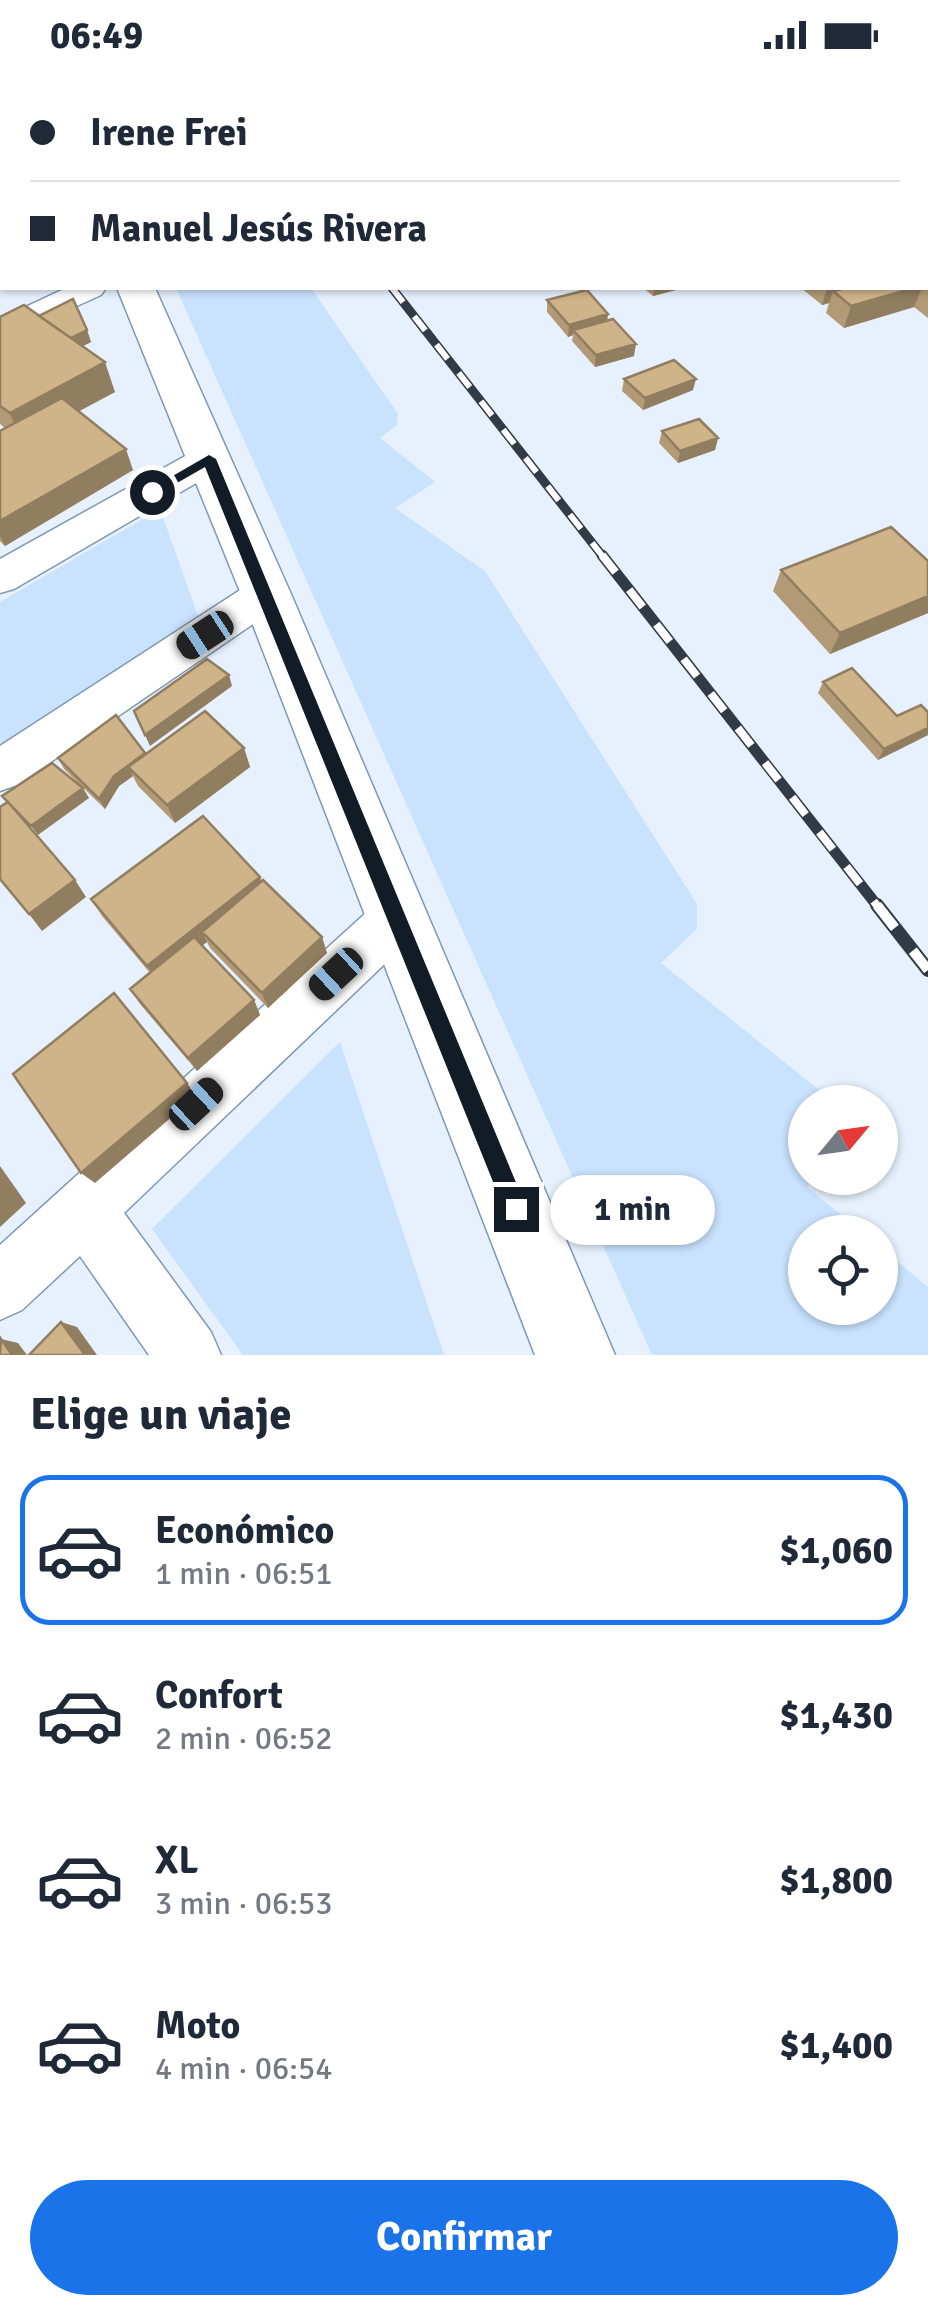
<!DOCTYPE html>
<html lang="es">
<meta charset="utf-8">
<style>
:root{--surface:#fff;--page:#f2f2f3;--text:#1f2937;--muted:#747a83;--line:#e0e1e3;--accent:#1a73e8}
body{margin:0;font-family:Signika,sans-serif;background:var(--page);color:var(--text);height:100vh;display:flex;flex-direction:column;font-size:38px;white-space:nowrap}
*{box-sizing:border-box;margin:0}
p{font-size:32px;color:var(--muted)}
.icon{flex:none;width:55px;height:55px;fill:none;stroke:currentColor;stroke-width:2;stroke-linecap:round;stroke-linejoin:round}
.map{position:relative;height:1285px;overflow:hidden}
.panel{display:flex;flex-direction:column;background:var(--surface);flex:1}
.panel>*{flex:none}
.hud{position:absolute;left:0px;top:0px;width:930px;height:220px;box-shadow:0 2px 8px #0004;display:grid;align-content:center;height:220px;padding:0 30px;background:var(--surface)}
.needle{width:65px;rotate:61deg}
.buttons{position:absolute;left:788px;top:1015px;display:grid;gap:20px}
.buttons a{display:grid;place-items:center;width:110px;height:110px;border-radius:50%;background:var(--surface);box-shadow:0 2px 8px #0004;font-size:50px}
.end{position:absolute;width:45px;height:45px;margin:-22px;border:12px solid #121c26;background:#fff;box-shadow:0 0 0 5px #fff}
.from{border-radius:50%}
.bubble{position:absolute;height:70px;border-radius:35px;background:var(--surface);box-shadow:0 2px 8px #0004;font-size:32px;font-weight:800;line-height:70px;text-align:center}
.car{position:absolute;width:30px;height:60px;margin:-30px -15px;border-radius:12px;box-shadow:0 0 8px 2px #0007;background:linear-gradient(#222 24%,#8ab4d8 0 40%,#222 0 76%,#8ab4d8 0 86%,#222 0)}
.hud b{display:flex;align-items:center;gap:35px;height:95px;font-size:38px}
.hud b+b{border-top:2px solid var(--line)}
.hud i{width:25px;height:25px;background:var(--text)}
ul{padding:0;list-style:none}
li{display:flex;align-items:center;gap:30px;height:150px;margin:0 20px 15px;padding:0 10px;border:5px solid transparent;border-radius:30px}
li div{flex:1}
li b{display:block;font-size:38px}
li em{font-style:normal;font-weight:800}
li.current{border-color:var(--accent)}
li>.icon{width:90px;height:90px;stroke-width:1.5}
h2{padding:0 30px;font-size:45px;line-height:120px}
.primary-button{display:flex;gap:20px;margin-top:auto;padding:20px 30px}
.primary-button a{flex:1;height:115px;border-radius:60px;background:var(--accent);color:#fff;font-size:40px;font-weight:800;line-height:115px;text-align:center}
.status{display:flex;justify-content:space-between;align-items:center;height:70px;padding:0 50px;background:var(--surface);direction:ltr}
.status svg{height:28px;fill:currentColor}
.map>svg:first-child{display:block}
.green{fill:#c9e2fe}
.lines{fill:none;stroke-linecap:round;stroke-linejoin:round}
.street-casing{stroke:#7e97b3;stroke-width:3}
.secondary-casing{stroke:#7e97b3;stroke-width:3}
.street{fill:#fff;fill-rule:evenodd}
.secondary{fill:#fff;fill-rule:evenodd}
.rail-far2-casing{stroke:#313b45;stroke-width:9}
.rail-far1-casing{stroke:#313b45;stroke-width:11}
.rail-casing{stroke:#313b45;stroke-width:14}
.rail-far2{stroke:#fff;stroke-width:6;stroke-dasharray:18;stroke-linecap:butt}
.rail-far1{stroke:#fff;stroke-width:8;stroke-dasharray:22;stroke-linecap:butt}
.rail{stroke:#fff;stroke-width:10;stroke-dasharray:29;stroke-linecap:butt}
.wall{fill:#b29a76}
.shaded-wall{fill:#917d60}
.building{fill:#cfb389;stroke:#917d60;stroke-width:2.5}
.route{fill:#121c26}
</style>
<div class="status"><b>06:49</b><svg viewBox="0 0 49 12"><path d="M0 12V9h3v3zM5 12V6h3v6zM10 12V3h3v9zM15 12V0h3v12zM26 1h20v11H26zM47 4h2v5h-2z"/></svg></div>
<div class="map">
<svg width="928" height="1285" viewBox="0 0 928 1285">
<rect width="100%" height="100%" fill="#e6f1fd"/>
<path class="green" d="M176,218h135l87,126 -1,11 -17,13 55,44 -40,26 90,63 212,333v25l-36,34 173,139h-29v76h7l-5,9 55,45h-57v76h75v-61l48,40v68h-276z
M160,439l41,115 -201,131v-153z
M340,972l104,313h-201l-91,-126z"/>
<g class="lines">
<g class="street-casing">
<path id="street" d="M347,0h25l1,2h-24z
M66,218h40l-5,7 -101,46v-22z
M209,377l13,3 5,9 -5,9 -208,121 -14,4v-34l196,-109z
M266,509l15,4 6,11 -6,11 -264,180 -17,6v-45l251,-163z
M397,824l18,7 8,17 -8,17 -291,278 87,119 10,23h-72l-69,-99 -58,54 -22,10v-75l379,-344z"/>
</g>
<g class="secondary-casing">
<path id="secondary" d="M50,0h32l1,1 -34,1z
M117,218h38l136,306 324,761h-80l-294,-761z"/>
</g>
<use href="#street" class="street"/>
<use href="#secondary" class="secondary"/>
<g class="rail-far2-casing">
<path id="rail-far2" d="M392,218l212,270"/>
</g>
<g class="rail-far1-casing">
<path id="rail-far1" d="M602,485l277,353"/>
</g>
<g class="rail-casing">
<path id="rail" d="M877,835l51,65"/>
</g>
<use href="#rail-far2" class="rail-far2"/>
<use href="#rail-far1" class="rail-far1"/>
<use href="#rail" class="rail"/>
</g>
<path class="wall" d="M526,0h188l4,2h-191z
M928,184v64l-14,-11 -70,21 -18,-15 3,-10 -7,2 -21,-17h127z
M643,218h40l-30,8z
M547,230l61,20 26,36 -39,11 -23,-26 1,-6 -5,2 -21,-25z
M39,246l48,14 4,12 -9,4 33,46 -37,19 55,59 -128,76 -5,-5v-110l5,-3 -5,-4v-107z
M624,309l69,11 -50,20 -21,-19z
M662,361l56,7 -3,12 -37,13 -19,-20z
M928,491v52l-98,41 -57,-63 8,-21z
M823,612l74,34 31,-4v23l-50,25 -60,-67z
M244,678l6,19 -75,56 -37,-37 -5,-10 -14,10 -14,23 -41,-40 -6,-11z
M261,812l61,55 5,16 -59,55 -58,-60 -3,-6 -5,3 52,55 6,15 -63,56 -57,-67 -10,-15 20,-16 -48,-57 -11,-17z"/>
<path class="shaded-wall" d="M620,0h79v2h-92z
M756,0h25l-12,2h-14z
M2,147v25l-2,1v-25z
M654,218h29l-30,8z
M827,218h9l-2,4 -1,-1 -4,12 -7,2z
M914,218h8l-8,19 -70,21 7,-22z
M608,244l-1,12 -34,4v5l-5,2 1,-12z
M87,260l4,12 -17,9 -4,-12z
M636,274l-2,12 -39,11 1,-12z
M105,292l10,30 -93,50 -12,-29z
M696,309l-3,11 -50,20 2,-12z
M718,368l-3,12 -37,13 2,-12z
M126,379l7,21 -128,76 -5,-10v-15z
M928,526v17l-98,41 10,-21z
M229,605l3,11 -82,60 -5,-11z
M928,658v7l-50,25 6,-11z
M244,678l6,19 -75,56 -8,-18z
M145,683l-17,14 5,9 -14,10 -14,23 -6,-10 15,-23z
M83,718l6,10 -51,37 -7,-9z
M260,807l6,17 -64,38 5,10 -50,40 -10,-16z
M75,810l11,17 -44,34 -13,-17z
M322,867l5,16 -59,55 -6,-15z
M254,930l6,15 -63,56 -9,-13z
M187,1013l9,13 -101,87 -14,-10z
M0,1096l26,37 -26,24z
M61,1252l16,5 20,28h-12z
M1,1269l17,4 9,12h-15z"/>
<path class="building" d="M294,0h48l3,2h-63z
M392,0h36l2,2h-36z
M555,0h65l-13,2h-49z
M672,0h42l4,2h-58z
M796,0h56l1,1 -7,1h-47z
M0,110l2,2v35l-2,1z
M846,218h68l-63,18 -18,-15z
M587,220l21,24 -39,11 -22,-25z
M73,229l14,31 -16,8 -32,-22z
M24,235l81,57 -95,51 -10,-7v-89z
M613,249l23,25 -40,11 -23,-25z
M674,290l22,19 -51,19 -21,-19z
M62,328l64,51 -126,72v-90z
M699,349l19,19 -38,13 -18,-20z
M891,457l37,34v35l-88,37 -59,-63z
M207,589l22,16 -84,60 -11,-24z
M852,598l45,48 24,-11 7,7v16l-44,21 -61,-67z
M205,641l39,37 -77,57 -39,-38z
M116,645l29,38 -31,23 -15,23 -41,-41z
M52,693l31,25 -52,38 -29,-30z
M8,732l67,78 -46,34 -29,-35v-72z
M203,746l57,61 -113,89 -56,-67z
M263,810l59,57 -60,56 -60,-61z
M194,867l60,63 -66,58 -58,-69z
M114,923l73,90 -106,90 -68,-99z
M61,1252l24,33h-56z
M1,1269l11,16h-12z"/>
<path class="route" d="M209,385l7,4 311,750 -4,8 -7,3 -8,-3 -4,-8 -299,-742 -49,28 -11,-3z"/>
</svg>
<div class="buttons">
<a><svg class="needle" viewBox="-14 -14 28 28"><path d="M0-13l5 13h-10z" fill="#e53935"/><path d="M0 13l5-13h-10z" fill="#747a83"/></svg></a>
<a><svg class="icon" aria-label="locate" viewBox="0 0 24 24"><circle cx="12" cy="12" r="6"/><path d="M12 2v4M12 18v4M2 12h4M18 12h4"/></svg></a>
</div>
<i class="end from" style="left:152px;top:422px"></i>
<i class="end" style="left:516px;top:1139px"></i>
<div class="bubble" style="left:550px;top:1105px;width:165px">1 min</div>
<i class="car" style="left:205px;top:565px;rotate:237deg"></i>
<i class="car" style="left:336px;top:904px;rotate:227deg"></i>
<i class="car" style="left:196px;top:1034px;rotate:47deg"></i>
<div class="hud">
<b><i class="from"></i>Irene Frei</b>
<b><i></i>Manuel Jesús Rivera</b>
</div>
</div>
<section class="panel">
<h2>Elige un viaje</h2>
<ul>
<li class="current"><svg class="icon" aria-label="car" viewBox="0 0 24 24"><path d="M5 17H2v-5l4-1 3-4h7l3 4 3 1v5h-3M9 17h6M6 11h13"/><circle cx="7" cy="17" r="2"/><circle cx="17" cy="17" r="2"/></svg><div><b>Económico</b><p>1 min · 06:51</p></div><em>$1,060</em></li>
<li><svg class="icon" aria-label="car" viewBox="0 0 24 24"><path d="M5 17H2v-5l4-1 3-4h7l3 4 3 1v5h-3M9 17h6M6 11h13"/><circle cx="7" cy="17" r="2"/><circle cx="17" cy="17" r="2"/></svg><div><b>Confort</b><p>2 min · 06:52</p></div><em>$1,430</em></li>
<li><svg class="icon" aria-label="car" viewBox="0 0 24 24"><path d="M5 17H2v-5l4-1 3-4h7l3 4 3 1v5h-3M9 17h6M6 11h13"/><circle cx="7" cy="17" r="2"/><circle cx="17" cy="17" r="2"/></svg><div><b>XL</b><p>3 min · 06:53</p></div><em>$1,800</em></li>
<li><svg class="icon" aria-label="car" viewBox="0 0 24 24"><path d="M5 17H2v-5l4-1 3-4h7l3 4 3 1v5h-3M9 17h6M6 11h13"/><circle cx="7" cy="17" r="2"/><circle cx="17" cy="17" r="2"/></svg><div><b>Moto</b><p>4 min · 06:54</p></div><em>$1,400</em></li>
</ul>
<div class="primary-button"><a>Confirmar</a></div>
</section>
